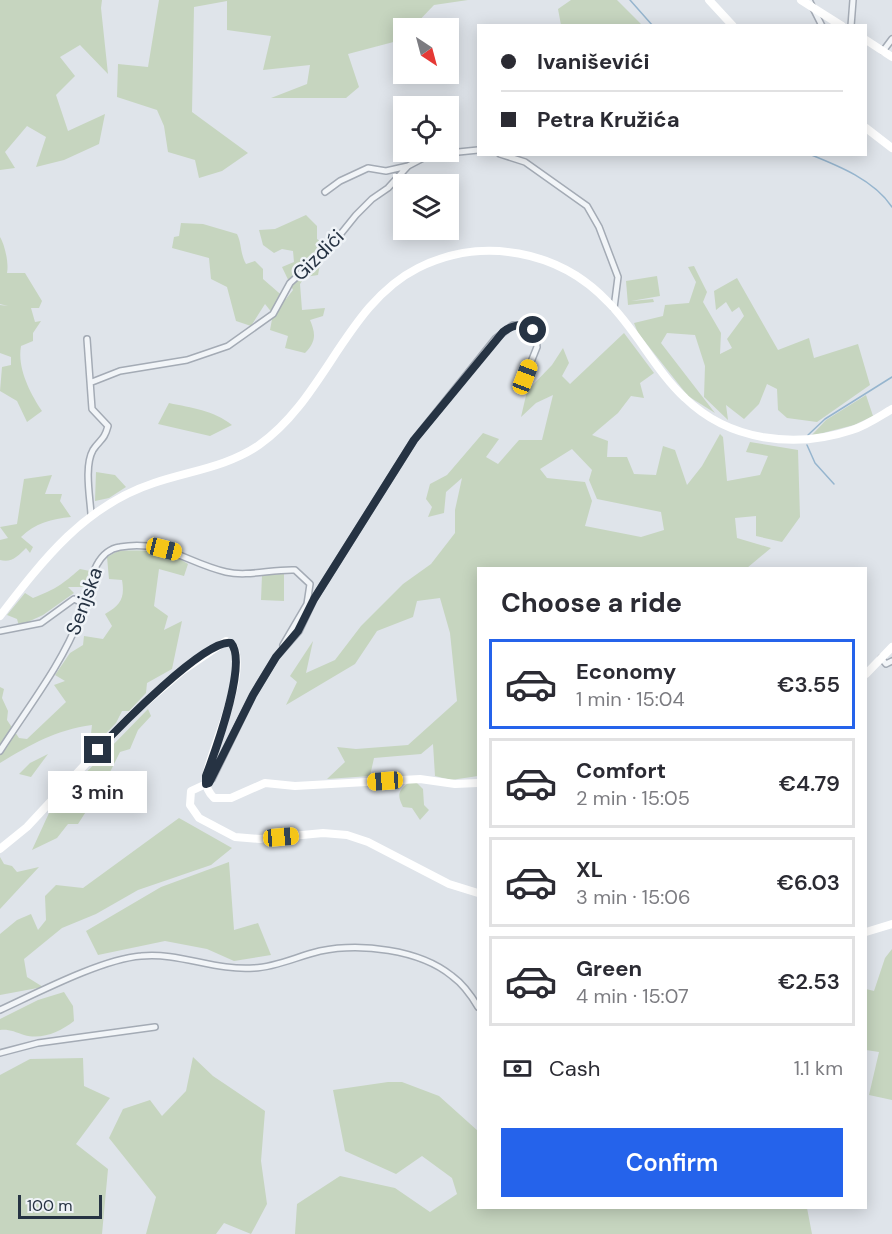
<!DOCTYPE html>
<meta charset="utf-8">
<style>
:root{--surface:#fff;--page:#f7f7f7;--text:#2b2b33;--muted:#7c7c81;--line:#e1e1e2;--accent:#2563eb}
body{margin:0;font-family:"DM Sans",sans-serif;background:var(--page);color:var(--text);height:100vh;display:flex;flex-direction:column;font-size:22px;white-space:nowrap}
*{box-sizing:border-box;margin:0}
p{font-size:20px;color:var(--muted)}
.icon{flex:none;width:33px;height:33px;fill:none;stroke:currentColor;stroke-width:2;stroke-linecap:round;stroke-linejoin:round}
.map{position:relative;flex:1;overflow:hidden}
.details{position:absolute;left:477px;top:567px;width:390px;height:642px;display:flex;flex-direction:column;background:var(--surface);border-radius:0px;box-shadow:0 3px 15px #0003}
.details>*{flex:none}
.top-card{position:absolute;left:477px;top:24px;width:390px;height:132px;border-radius:0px;box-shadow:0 3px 15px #0003;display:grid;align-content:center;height:132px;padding:0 24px;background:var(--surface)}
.needle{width:39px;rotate:144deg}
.buttons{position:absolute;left:393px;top:18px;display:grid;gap:12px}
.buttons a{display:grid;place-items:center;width:66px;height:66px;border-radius:0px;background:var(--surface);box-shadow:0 3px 15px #0003;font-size:30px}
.scale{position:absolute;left:18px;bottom:15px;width:84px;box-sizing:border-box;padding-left:6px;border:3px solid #263343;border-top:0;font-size:16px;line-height:21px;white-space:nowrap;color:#263343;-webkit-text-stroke:4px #eff3f7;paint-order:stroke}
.end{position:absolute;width:27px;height:27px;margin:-14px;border:8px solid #263343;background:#fff;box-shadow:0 0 0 3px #fff}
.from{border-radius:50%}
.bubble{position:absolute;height:42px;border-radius:0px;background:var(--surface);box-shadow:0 3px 15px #0003;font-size:20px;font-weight:600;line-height:42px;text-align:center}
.car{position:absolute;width:18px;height:36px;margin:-18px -9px;border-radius:8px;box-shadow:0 0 4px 2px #0007;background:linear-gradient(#f5c518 24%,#345 0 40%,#f5c518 0 76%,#345 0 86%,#f5c518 0)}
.top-card b{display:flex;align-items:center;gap:21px;height:57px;font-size:22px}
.top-card b+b{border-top:2px solid var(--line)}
.top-card i{width:15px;height:15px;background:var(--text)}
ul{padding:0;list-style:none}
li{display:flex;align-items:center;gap:18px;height:90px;margin:0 12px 9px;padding:0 12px;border:3px solid var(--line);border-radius:0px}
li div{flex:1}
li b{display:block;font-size:22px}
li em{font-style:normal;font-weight:600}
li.active{border-color:var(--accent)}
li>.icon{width:54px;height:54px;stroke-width:1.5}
h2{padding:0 24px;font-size:27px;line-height:72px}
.pay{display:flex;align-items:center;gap:15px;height:66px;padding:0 24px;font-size:22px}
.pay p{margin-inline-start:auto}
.action{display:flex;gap:12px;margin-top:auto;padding:12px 24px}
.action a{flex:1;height:69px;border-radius:0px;background:var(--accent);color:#fff;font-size:24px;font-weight:600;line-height:69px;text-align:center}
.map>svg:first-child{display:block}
.green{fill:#c6d5bf;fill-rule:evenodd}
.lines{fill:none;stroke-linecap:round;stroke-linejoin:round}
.stream{stroke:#96b5ce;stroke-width:1.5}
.street-casing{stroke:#a4abb5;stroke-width:8}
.street{stroke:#f2f5f8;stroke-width:5}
.secondary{stroke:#fff;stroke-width:8}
.route{stroke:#263343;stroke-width:8}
.labels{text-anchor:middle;stroke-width:5;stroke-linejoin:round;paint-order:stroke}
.street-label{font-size:20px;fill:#263343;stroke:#eff3f7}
</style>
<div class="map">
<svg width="892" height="1234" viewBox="0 0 892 1234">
<rect width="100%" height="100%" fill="#dfe4ea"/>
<path class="green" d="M0,0h102l-1,8 7,66 -28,-29 -20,12 15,19 -19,19 12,36 37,-17 -6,30 -35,16 -28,7 10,-30 -19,-11 -22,26 10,16 -15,2z
M159,0h309l-34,5 -22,23h-8l-3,12 -53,14 11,33 -13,11h-75l36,-14 3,-19 -47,5 8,-34 -44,-6v-29l-33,6 -2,105 56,41 -26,18 -23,7 -4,-18 -27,-8 -4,-26 -7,-16 -40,-13 1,-33 30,3z
M571,0h46l25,25h-81l-3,-16z
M306,215l11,11v13l10,8 2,7 -9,10 -2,11 -13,2 -5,7 2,26 23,-2 -2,8 -13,4c6,14 6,22 -5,33l-20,-5 3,-12 -18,-6 3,-16 -8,-10 -14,22 -15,-5 -9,-34 -16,-8 -2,-21 -37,-10 2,-11 5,-1 2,-13 22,1 34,10c5,10 3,19 9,30l9,-3 8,8v10l23,20 7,-9 -11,-23 12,-5 -1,-11 -11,-2 -8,4 -11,-8 -4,-15 16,-1z
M0,237c5,8 9,27 7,36h18l17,28 -3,7h-8l4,14 6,-1 -8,12v8l-12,5c-4,22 9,47 21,65l-15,11 -10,-21 -17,-10 2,-24 9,-2v-8l-11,-4v-48l8,1 -8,-2z
M694,266l13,26 -4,10 18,31 -1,21 12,-6 -5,-9 17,-23 -5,-9 -7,5 -6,-10 -10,8 -2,-19 23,-13 41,72 31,-12 5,20 44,-14 12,41 -53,37 -30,-4 -9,-8 -1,-21 -10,-5 -8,20 -15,15 -18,-14 2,15 -24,-23 1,-31 -10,-31 -28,-2 -6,10 54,70 -27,-17 -50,-63 -4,-10 29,-7 2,-11 24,-2 7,-21 -8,-15z
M657,276l3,20 -29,5 22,-2 1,3 -26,3 -2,-24z
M624,333l30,40 -14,10 4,15 -13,-2 -13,17 -26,22 16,6 -1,16h20l7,17 22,1 7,-29 12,4 12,35 15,-19 18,-32 3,3 4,44 33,-6 8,-19 -22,-4 4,-10 48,8 2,67 -18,25 -26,-6v-20l-21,2 2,20 34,10 -24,20h-269v208l-27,4 -16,-4 -2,-32 -12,10 -47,4 -4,18 -43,3 18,-17 -8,-15 19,2 52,-4 49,-44 -7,-68 -10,-35 -23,3 -4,16 -36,14 -22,33 -69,41 11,-23 -7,-6 23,-35 -7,32 29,-13 26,-34 42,-42 28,-20 24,-31v-23l7,-32 -16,14 -2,21 -16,4 4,-10 -6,-8 4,-15 17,-9 36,-42 16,6 -13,18 12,7 21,-24h23l11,-45 -17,8 -15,14 6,-26 25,-26 11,-17 6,15 -7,13 8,8zM572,449l20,21 -3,10 8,19 64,13 3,18 -23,7 -56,-11 7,-25 -7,-19 -38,-4 -7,-9z
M866,395l7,21 -19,9 -43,11 15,-16z
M169,403c23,5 44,7 63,22l-22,11 -52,-12z
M96,472l19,3 11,12 -17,11 -14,3z
M52,475l-7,19h17l-2,7 11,16c-19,2 -36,6 -50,20l12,10 -3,6 -4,-5c-8,8 -14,15 -26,12v-20l8,-2 -8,-11 17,-3 7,-45z
M118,551c24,-1 50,-1 70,13l-4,12 -25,-7 -5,37 14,10 -4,14 18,-9 -10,48 -25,14 -1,10 -17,18h-7l-6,12 -19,20 -7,-1 2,-17c-37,5 -60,19 -92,38v-76l4,2 -2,9 6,13 -1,9 12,18 8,1 39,-37 -12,-17 11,-4 -10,-6 15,-22 13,-8 1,-9 19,3 9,-13 -7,-12c16,-9 20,-16 17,-34l-13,-1 -2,-22z
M80,569l10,2 -1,16h-21l6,6 -31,22 -24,11 -2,-7 -10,-4 18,-22 8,5c25,-10 28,-13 47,-29z
M284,574v27l-23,-1 1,-25z
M148,709l3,7 -13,14 -8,19 -10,3 -21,42h-12v16l-9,14h-10l-11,14 -25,12 17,-37 18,-21z
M48,754l-17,23 -12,-3 11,-11z
M408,783h9l6,6 1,16 5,5 -9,10 -8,-12 -9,-1c-6,-12 -5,-16 5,-24z
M179,818l53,30 -21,17 -73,25 -42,24 -34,14 -38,31 3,18 16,10 -43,8v-61l17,-14 14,-6 7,16 8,-10 -1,-24 11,-11 27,3z
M0,857l4,7 8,2 5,6 22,-5 -39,42z
M229,862l5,68 24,-7 13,32 -37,6 -27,-12 -42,-8 -67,14 -12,-24 75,-44z
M892,949v151l-23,-5 10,-43 -13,-2v-61l8,2 11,-33z
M64,992l9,14 1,15c-14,11 -32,19 -50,14 -9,-3 -15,-6 -24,-5v-11l38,-19z
M193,1057l20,19 52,35 -4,50 6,43 -16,30 -27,-11 -8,11h-70l10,-37 -47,-59 14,-29 27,-9 12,16 24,-25z
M83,1058l1,28 26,12 -34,46 32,25 -6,65h-102v-159l30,-16z
M388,1082h14l37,14 39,35v77h329l5,26h-517l2,-30 43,-28 55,12 35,24 27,-18 -5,-16 -30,-22 -26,18 -51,-23 -12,-61z"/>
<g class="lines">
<path class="stream" d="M630,0l23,26
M809,154c30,12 65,26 83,53
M808,435l17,-16 67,-42
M807,445l8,18 19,21"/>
<g class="street-casing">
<path id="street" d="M809,0l13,26
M851,26l2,-26
M883,51l9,-12
M500,154l25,8 62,44 12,21 19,50 -4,31
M325,192l15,-11 28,-13 18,3 22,-5
M87,339l5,70 16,17c-4,15 -8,13 -15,24 -9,16 -3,47 -2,64
M92,382l28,-11 67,-11 41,-14 45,-32 17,-31 41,-37 25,-31 16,-16 16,-11 20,-22 21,-11 49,-5
M0,631l41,-8 33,-24 11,5
M881,658l5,6 6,-3
M0,751c28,-44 61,-85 80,-134 9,-24 11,-66 40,-70 43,-8 67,16 106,25 22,5 46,-3 69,-2l15,14 -3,20 -24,41
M206,784l6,-5 41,-84 23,-38 23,-26 15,-32 100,-159 81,-101 18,-14h11l12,11 1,11 -12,30
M0,1010c37,-17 102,-51 141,-54 38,-4 74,15 113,12 23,-1 44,-12 66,-17 40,-8 99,-2 132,25 11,8 19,19 26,31
M0,1053l38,-10 117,-16"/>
</g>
<use href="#street" class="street"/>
<path class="secondary" d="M709,0l24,26
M801,0l41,26
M866,40l26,17
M866,128l26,20
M0,616c43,-56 84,-110 154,-133 35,-12 73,-16 105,-38 66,-46 87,-141 159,-177 64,-32 141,-18 190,34 29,29 47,68 77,96 44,43 110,51 167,32 14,-4 28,-14 40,-21
M866,674l26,-27
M206,784l-15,7 -1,14 9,13 36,19 25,2 63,-6 24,2 21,7 81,42 29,9
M0,849l27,-22 104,-112 51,-44 44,-30 5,2c21,24 -21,106 -25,134 -1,9 2,15 8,21h17l34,-15 30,3 125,-7 35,5 23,-1
M866,932l26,-8"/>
</g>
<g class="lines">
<path class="route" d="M98,750c19,-21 109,-113 133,-107 17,19 -16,109 -25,133v8l3,-1 44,-88 23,-38 22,-26 16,-32 100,-159 89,-108c11,-8 18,-9 30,-2"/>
</g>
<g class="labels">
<g class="street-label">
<text transform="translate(318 255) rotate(-45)" y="7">Gizdići</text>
<text transform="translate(84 601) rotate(-70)" y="7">Senjska</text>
</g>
</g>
</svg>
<div class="buttons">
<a><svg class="needle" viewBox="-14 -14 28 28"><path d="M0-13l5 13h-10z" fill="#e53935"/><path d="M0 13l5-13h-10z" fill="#7c7c81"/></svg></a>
<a><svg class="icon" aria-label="locate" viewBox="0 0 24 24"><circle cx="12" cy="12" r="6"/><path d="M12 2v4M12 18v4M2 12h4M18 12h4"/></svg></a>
<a><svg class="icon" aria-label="layers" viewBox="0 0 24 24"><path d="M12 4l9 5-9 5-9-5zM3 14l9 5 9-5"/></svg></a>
</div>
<div class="scale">100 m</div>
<i class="end from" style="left:533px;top:330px"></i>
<i class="end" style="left:98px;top:750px"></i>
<div class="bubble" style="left:48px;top:771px;width:99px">3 min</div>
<i class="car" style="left:525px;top:377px;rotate:21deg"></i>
<i class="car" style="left:164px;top:549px;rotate:104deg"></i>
<i class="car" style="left:385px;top:781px;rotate:266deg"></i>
<i class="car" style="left:281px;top:837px;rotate:85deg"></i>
<div class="top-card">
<b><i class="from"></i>Ivaniševići</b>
<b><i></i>Petra Kružića</b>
</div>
<section class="details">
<h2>Choose a ride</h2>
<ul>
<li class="active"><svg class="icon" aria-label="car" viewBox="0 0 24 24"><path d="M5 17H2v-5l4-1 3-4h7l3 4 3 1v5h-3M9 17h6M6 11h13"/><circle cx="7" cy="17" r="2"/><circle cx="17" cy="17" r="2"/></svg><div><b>Economy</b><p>1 min · 15:04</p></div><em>€3.55</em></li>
<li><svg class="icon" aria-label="car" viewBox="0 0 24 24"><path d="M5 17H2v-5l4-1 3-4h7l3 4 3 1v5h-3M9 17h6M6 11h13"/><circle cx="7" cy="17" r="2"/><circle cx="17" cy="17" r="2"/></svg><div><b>Comfort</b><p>2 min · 15:05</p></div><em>€4.79</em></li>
<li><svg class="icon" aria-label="car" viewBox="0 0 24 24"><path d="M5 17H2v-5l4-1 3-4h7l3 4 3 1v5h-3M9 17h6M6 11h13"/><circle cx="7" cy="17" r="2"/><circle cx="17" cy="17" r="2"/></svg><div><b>XL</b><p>3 min · 15:06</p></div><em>€6.03</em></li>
<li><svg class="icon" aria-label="car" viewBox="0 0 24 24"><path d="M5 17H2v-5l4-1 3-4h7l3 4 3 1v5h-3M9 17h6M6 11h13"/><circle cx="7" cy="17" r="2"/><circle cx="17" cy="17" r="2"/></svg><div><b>Green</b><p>4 min · 15:07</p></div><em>€2.53</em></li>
</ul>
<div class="pay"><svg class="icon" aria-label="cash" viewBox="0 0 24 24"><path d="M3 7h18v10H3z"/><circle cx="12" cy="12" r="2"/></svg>Cash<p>1.1 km</p></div>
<div class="action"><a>Confirm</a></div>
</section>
</div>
